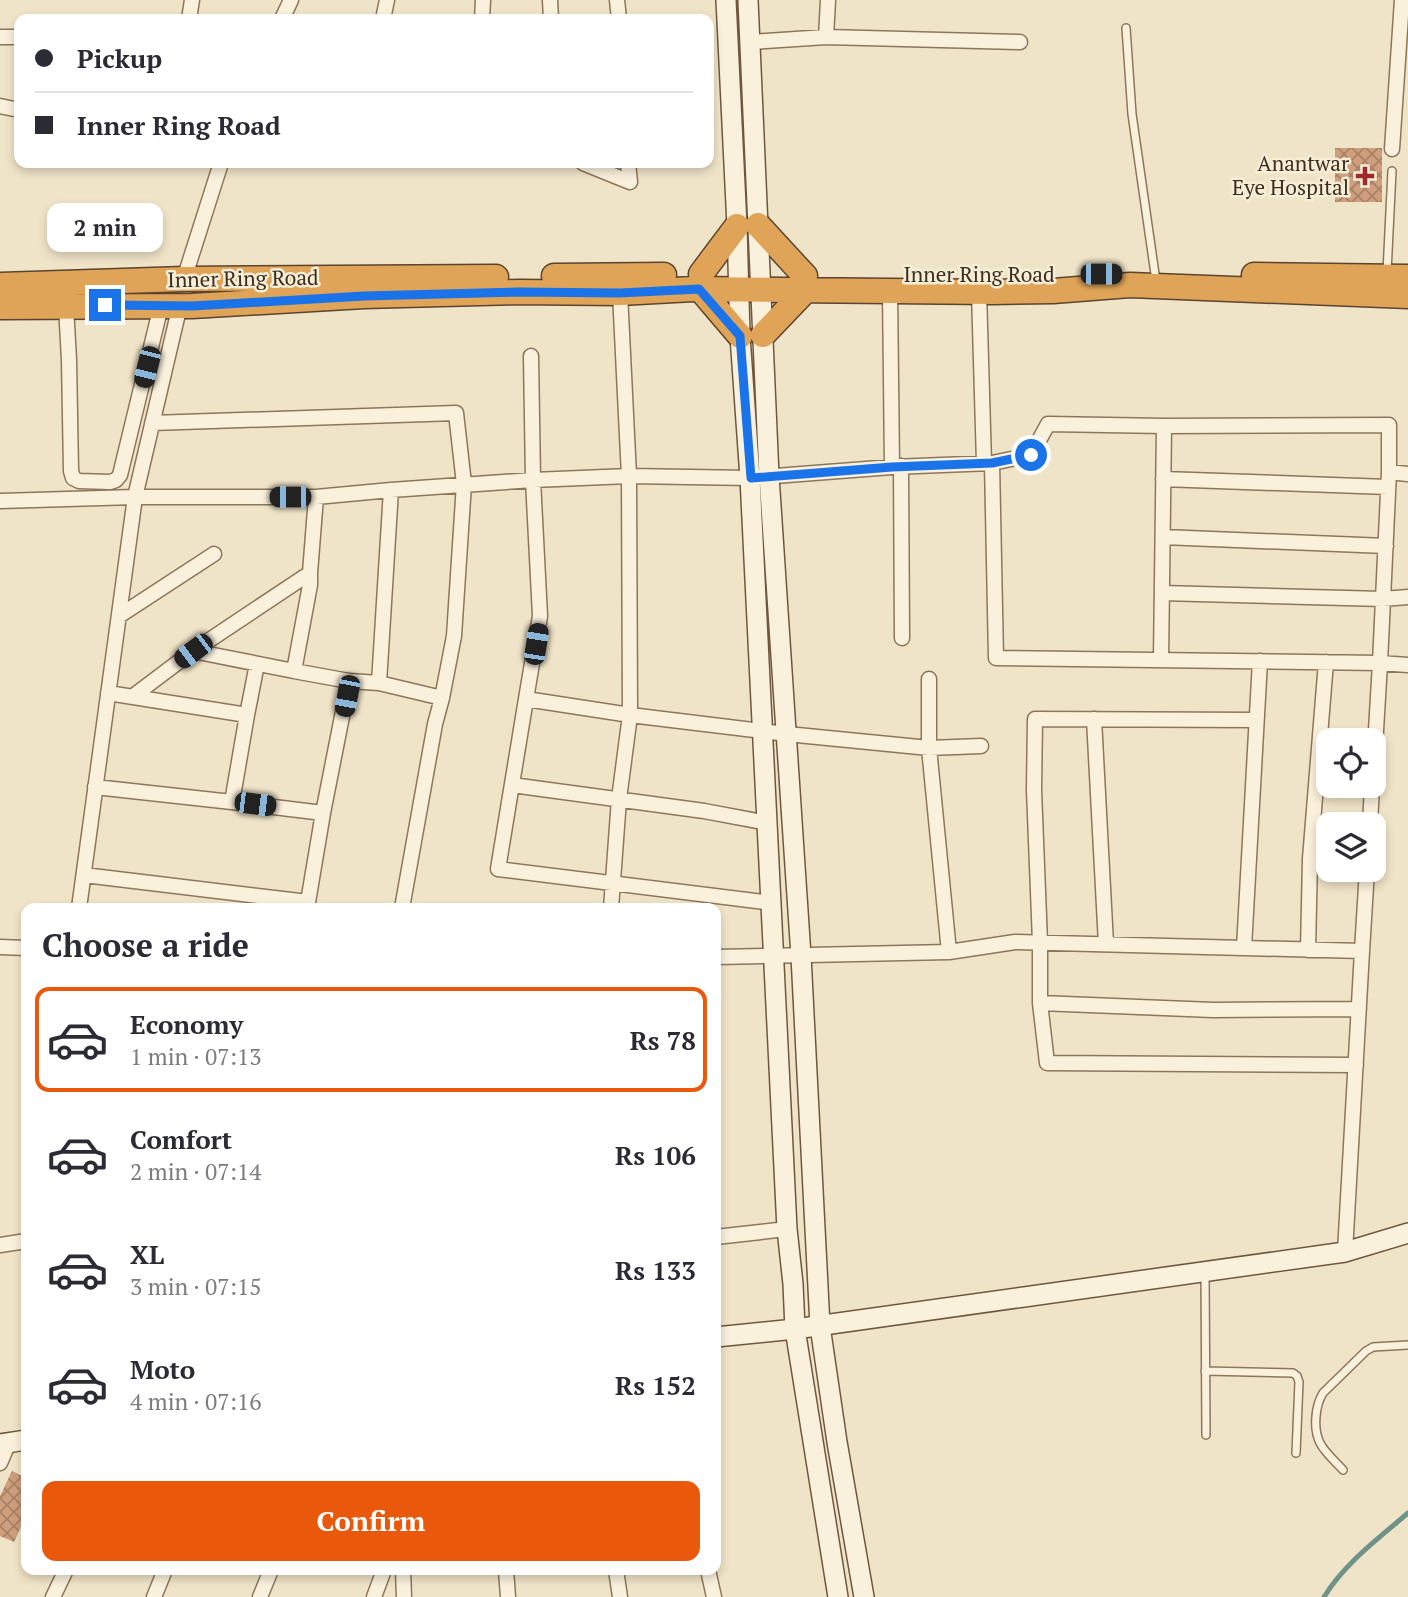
<!DOCTYPE html>
<meta charset="utf-8">
<style>
:root{--surface:#fff;--page:#f7f7f7;--text:#2b2b33;--muted:#7c7c81;--line:#e1e1e2;--accent:#ea580c}
body{margin:0;font-family:"PT Serif",serif;background:var(--page);color:var(--text);height:100vh;display:flex;flex-direction:column;font-size:26px;white-space:nowrap}
*{box-sizing:border-box;margin:0}
p{font-size:23px;color:var(--muted)}
.icon{flex:none;width:38px;height:38px;fill:none;stroke:currentColor;stroke-width:2;stroke-linecap:round;stroke-linejoin:round}
.map{position:relative;flex:1;overflow:hidden}
.side{position:absolute;left:21px;top:903px;width:700px;height:672px;display:flex;flex-direction:column;background:var(--surface);border-radius:14px;box-shadow:0 4px 10px #0003}
.side>*{flex:none}
.guide{position:absolute;left:14px;top:14px;width:700px;height:154px;border-radius:14px;box-shadow:0 4px 10px #0003;display:grid;align-content:center;height:154px;padding:0 21px;background:var(--surface)}
.controls{position:absolute;left:1316px;top:728px;display:grid;gap:14px}
.controls a{display:grid;place-items:center;width:70px;height:70px;border-radius:14px;background:var(--surface);box-shadow:0 4px 10px #0003;font-size:35px}
.end{position:absolute;width:32px;height:32px;margin:-16px;border:9px solid #1a73e8;background:#fff;box-shadow:0 0 0 4px #fff}
.from{border-radius:50%}
.bubble{position:absolute;height:49px;border-radius:14px;background:var(--surface);box-shadow:0 4px 10px #0003;font-size:23px;font-weight:700;line-height:49px;text-align:center}
.car{position:absolute;width:21px;height:42px;margin:-21px -10px;border-radius:9px;box-shadow:0 0 5px 2px #0007;background:linear-gradient(#222 24%,#8ab4d8 0 40%,#222 0 76%,#8ab4d8 0 86%,#222 0)}
.guide b{display:flex;align-items:center;gap:24px;height:66px;font-size:26px}
.guide b+b{border-top:2px solid var(--line)}
.guide i{width:18px;height:18px;background:var(--text)}
ul{padding:0;list-style:none}
li{display:flex;align-items:center;gap:21px;height:105px;margin:0 14px 10px;padding:0 7px;border:4px solid transparent;border-radius:14px}
li div{flex:1}
li b{display:block;font-size:26px}
li em{font-style:normal;font-weight:700}
li.active{border-color:var(--accent)}
li>.icon{width:63px;height:63px;stroke-width:1.5}
h2{padding:0 21px;font-size:32px;line-height:84px}
.primary-button{display:flex;gap:14px;margin-top:auto;padding:14px 21px}
.primary-button a{flex:1;height:80px;border-radius:14px;background:var(--accent);color:#fff;font-size:28px;font-weight:700;line-height:80px;text-align:center}
.map>svg:first-child{display:block}
.lines{fill:none;stroke-linecap:round;stroke-linejoin:round}
.stream{stroke:#6f938a;stroke-width:5}
.building{fill:url(#building-cross-hatch)}
.lane-casing{stroke:#8d765c;stroke-width:10}
.street-casing{stroke:#8d765c;stroke-width:17}
.secondary-casing{stroke:#6f573f;stroke-width:22}
.highway-casing{stroke:#5b4430;stroke-width:27}
.lane{stroke:#faf1dc;stroke-width:7}
.street{stroke:#faf1dc;stroke-width:14}
.secondary{stroke:#faf1dc;stroke-width:19}
.highway{stroke:#e0a458;stroke-width:24}
.route{stroke:#1a73e8;stroke-width:9}
.poi-dot{fill:#9e2a2b;stroke:#f7eed8;stroke-width:2.5}
.labels{text-anchor:middle;stroke-width:5;stroke-linejoin:round;paint-order:stroke}
.poi-label{font-size:21px;fill:#3d2e20;stroke:#f7eed8;text-anchor:end}
.street-label{font-size:21px;fill:#3d2e20;stroke:#f7eed8}
</style>
<div class="map">
<svg width="1408" height="1597" viewBox="0 0 1408 1597">
<defs>
<pattern id="building-cross-hatch" width="8" height="8" patternUnits="userSpaceOnUse" patternTransform="scale(1.75)"><rect width="8" height="8" fill="#cf9f7d"/><path d="M0 0l8 8M0 8l8-8" fill="none" stroke="#a98266"/></pattern>
</defs>
<rect width="100%" height="100%" fill="#f0e4c8"/>
<g class="lines">
<path class="stream" d="M1324,1597c21,-34 54,-58 84,-84"/>
</g>
<path class="building" d="M1335,148h47v54h-47z
M12,1471l14,7v38l-12,26 -14,-6v-40z"/>
<g class="lines">
<g class="lane-casing">
<path id="lane" d="M1126,28l6,86 23,160
M1387,272l5,-101
M1205,1272l1,163
M1205,1371l88,2 4,3 2,6 -3,71
M1343,1470c-7,-8 -18,-17 -23,-27 -7,-14 -5,-37 3,-50l43,-42 7,-4 35,-2"/>
</g>
<g class="street-casing">
<path id="street" d="M550,0l1,19
M617,0l2,19
M189,19l3,-19
M282,19l9,-19
M383,19l4,-19
M482,19l1,-19
M0,37h19
M826,37l2,-37
M751,42l75,-5 194,5
M0,106l19,4
M1392,149l10,-149
M583,163l47,19 -2,-19
M184,279l37,-116
M890,291l2,176
M979,292l5,171
M66,306l3,54 2,111 2,7 6,3 31,1 6,-2 4,-5 41,-169
M531,356l2,124 7,136 -14,83 104,16 157,19 142,14 52,-2
M152,423l304,-10 8,71 -10,152 -12,62
M1164,426l225,-1v47
M992,463l39,-8 17,-31 116,2 -3,234
M901,466l1,172
M1163,479l225,8
M316,497l-6,76v12l-16,86 55,10 30,2 63,15 -7,26 -33,184
M0,501l135,-4h181l75,-7 142,-10 96,-4 121,2 142,-11 100,-4 4,195 384,5 9,-191 19,2
M1163,537l223,9
M1162,593l221,6 25,-2
M119,616l95,-62
M193,651l117,-78
M379,683l12,-193
M132,697l61,-46 101,20
M526,699l-28,170 274,34
M247,715l10,-51
M1094,719l12,225
M1256,720l-221,-1 -1,71 6,152v61l173,7 146,-1
M1374,764l6,-101 28,2
M512,785l192,26 64,12
M95,787l137,15 15,-87 -139,-22
M232,802l91,11 -16,95
M323,813l26,-132
M1370,824l2,-38
M84,875l224,27
M79,908l56,-411 45,-192
M611,908l8,-109 11,-84 -1,-239 -9,-183
M0,947l26,1
M1244,948l16,-287
M1308,950l2,-91 16,-197
M949,952l66,-10 347,9 5,-81
M716,957l233,-5 -20,-204v-69
M1040,1003l7,60 309,2
M716,1237l71,-8
M0,1245l26,-4
M1345,1252l17,-301
M0,1463l9,-21
M403,1570l1,27
M506,1570l2,27
M616,1570l4,27
M708,1570l6,27
M53,1597l13,-27
M154,1597l11,-27
M260,1597l11,-27
M374,1597l10,-27"/>
</g>
<g class="secondary-casing">
<path id="secondary" d="M726,0l11,226 3,110 10,142 37,751 6,55 2,45 43,268
M748,0l21,476 32,480 19,370 17,116 27,155
M716,1337l79,-8 550,-77 63,-19
M0,1444l26,-4"/>
</g>
<g class="highway-casing">
<path id="highway" d="M758,225l47,51
M701,274l36,-48
M1254,275l154,2
M554,276l110,-1
M0,285l184,-6 312,-2
M700,289l40,47
M0,307l192,-1 172,-10 155,-4 101,1 73,-4 300,3 60,-1 77,-6 278,11
M763,335l43,-45"/>
</g>
<use href="#lane" class="lane"/>
<use href="#street" class="street"/>
<use href="#secondary" class="secondary"/>
<use href="#highway" class="highway"/>
</g>
<g class="lines">
<path class="route" d="M105,305l87,1 172,-10 155,-4 101,1 79,-4 41,47 11,142 141,-11 100,-4 39,-8"/>
</g>
<path class="poi-dot" d="M1361.5 165.5h7v7h7v7h-7v7h-7v-7h-7v-7h7z"/>
<g class="labels">
<g class="poi-label">
<text x="1349" y="171">Anantwar<tspan x="1349" dy="24">Eye Hospital</tspan></text>
</g>
<g class="street-label">
<text x="979" y="282">Inner Ring Road</text>
<text transform="translate(243 279) rotate(-1)" y="7">Inner Ring Road</text>
</g>
</g>
</svg>
<div class="controls">
<a><svg class="icon" aria-label="locate" viewBox="0 0 24 24"><circle cx="12" cy="12" r="6"/><path d="M12 2v4M12 18v4M2 12h4M18 12h4"/></svg></a>
<a><svg class="icon" aria-label="layers" viewBox="0 0 24 24"><path d="M12 4l9 5-9 5-9-5zM3 14l9 5 9-5"/></svg></a>
</div>
<i class="end from" style="left:1031px;top:455px"></i>
<i class="end" style="left:105px;top:305px"></i>
<div class="bubble" style="left:47px;top:203px;width:116px">2 min</div>
<i class="car" style="left:1101px;top:274px;rotate:90deg"></i>
<i class="car" style="left:147px;top:367px;rotate:194deg"></i>
<i class="car" style="left:290px;top:497px;rotate:270deg"></i>
<i class="car" style="left:536px;top:644px;rotate:9deg"></i>
<i class="car" style="left:193px;top:651px;rotate:233deg"></i>
<i class="car" style="left:347px;top:696px;rotate:191deg"></i>
<i class="car" style="left:255px;top:804px;rotate:97deg"></i>
<div class="guide">
<b><i class="from"></i>Pickup</b>
<b><i></i>Inner Ring Road</b>
</div>
<section class="side">
<h2>Choose a ride</h2>
<ul>
<li class="active"><svg class="icon" aria-label="car" viewBox="0 0 24 24"><path d="M5 17H2v-5l4-1 3-4h7l3 4 3 1v5h-3M9 17h6M6 11h13"/><circle cx="7" cy="17" r="2"/><circle cx="17" cy="17" r="2"/></svg><div><b>Economy</b><p>1 min · 07:13</p></div><em>Rs 78</em></li>
<li><svg class="icon" aria-label="car" viewBox="0 0 24 24"><path d="M5 17H2v-5l4-1 3-4h7l3 4 3 1v5h-3M9 17h6M6 11h13"/><circle cx="7" cy="17" r="2"/><circle cx="17" cy="17" r="2"/></svg><div><b>Comfort</b><p>2 min · 07:14</p></div><em>Rs 106</em></li>
<li><svg class="icon" aria-label="car" viewBox="0 0 24 24"><path d="M5 17H2v-5l4-1 3-4h7l3 4 3 1v5h-3M9 17h6M6 11h13"/><circle cx="7" cy="17" r="2"/><circle cx="17" cy="17" r="2"/></svg><div><b>XL</b><p>3 min · 07:15</p></div><em>Rs 133</em></li>
<li><svg class="icon" aria-label="car" viewBox="0 0 24 24"><path d="M5 17H2v-5l4-1 3-4h7l3 4 3 1v5h-3M9 17h6M6 11h13"/><circle cx="7" cy="17" r="2"/><circle cx="17" cy="17" r="2"/></svg><div><b>Moto</b><p>4 min · 07:16</p></div><em>Rs 152</em></li>
</ul>
<div class="primary-button"><a>Confirm</a></div>
</section>
</div>
